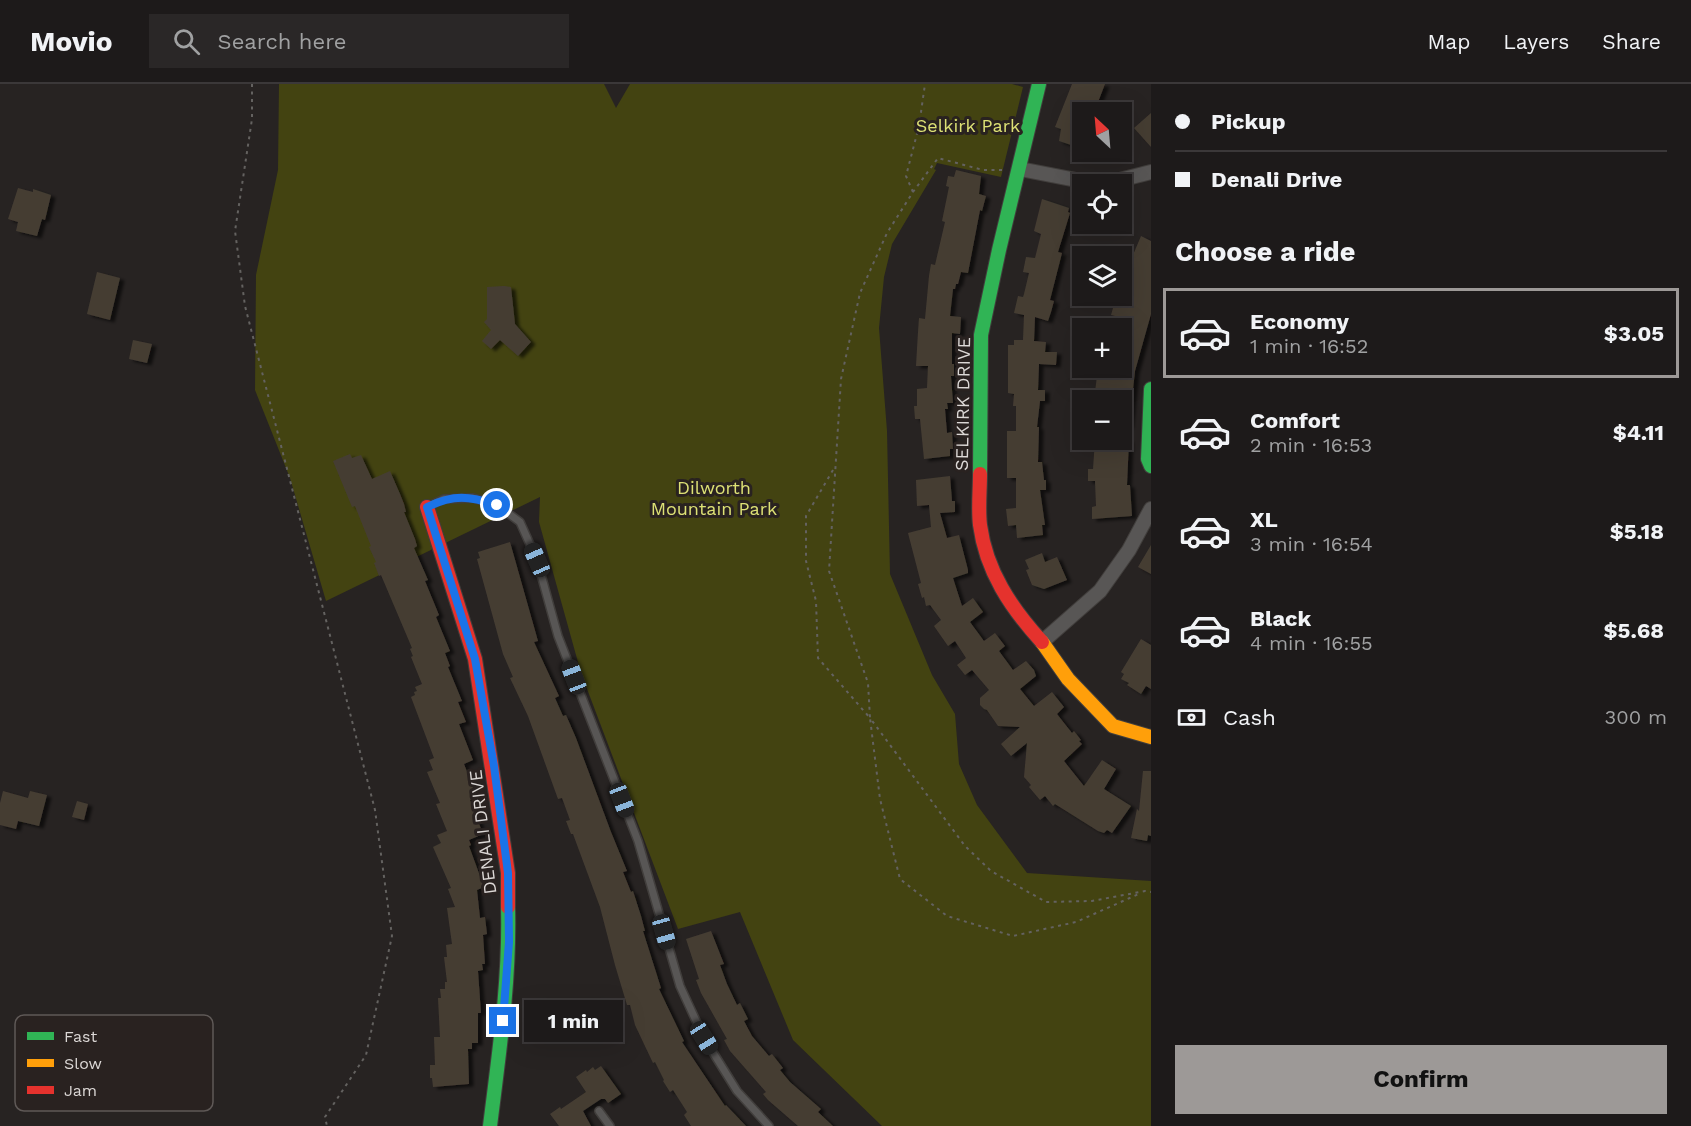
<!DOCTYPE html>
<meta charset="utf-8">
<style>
:root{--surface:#1d1a1a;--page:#2a2727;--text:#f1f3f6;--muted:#a0a1a2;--line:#3b3839;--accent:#9d9997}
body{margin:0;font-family:"Work Sans",sans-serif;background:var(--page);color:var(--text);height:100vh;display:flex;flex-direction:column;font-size:22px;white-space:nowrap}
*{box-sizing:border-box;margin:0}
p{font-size:20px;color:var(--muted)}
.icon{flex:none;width:33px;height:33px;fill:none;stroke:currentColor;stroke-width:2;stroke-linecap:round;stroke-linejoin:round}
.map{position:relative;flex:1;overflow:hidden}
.side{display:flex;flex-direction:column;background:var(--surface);width:540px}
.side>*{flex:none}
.hud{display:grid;align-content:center;height:132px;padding:0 24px;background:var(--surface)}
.needle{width:39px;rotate:334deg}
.tools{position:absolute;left:1072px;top:18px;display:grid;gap:12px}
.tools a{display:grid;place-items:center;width:60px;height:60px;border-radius:0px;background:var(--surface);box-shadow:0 6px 24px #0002,0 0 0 2px var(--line);font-size:30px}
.end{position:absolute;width:27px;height:27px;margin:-14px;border:8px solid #1a73e8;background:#fff;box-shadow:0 0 0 3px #fff}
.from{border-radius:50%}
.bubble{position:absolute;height:42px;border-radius:0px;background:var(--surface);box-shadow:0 6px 24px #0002,0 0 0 2px var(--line);font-size:20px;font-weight:700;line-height:42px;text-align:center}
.car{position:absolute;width:18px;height:36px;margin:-18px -9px;border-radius:8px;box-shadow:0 0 4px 2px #0007;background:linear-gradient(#222 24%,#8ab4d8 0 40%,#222 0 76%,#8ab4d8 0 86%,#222 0)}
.hud b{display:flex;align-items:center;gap:21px;height:57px;font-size:22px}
.hud b+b{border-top:2px solid var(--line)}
.hud i{width:15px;height:15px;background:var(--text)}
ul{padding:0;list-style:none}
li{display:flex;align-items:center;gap:18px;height:90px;margin:0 12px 9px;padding:0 12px;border:3px solid transparent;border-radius:0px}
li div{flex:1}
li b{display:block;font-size:22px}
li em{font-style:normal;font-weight:700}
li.selected{border-color:var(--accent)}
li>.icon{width:54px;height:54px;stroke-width:1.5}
h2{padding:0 24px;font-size:27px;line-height:72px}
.pay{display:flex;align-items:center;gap:15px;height:66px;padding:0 24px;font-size:22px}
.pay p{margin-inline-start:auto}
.button{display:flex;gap:12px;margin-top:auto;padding:12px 24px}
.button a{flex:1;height:69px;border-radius:0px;background:var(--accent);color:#111;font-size:24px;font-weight:700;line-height:69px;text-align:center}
header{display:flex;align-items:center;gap:36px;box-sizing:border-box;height:84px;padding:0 30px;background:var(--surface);border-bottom:2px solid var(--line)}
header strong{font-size:28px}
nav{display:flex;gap:33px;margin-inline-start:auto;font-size:21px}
.search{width:420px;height:54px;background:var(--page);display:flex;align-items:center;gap:15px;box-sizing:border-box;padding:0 21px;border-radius:0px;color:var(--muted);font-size:22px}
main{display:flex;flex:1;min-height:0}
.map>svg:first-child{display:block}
.green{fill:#434311}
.building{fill:#453d33;filter:url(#shadow)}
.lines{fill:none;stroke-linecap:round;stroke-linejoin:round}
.lane-casing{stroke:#413e3c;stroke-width:10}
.street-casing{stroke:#413e3c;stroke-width:16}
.fast-casing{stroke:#413e3c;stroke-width:16}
.slow-casing{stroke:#413e3c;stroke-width:16}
.jam-casing{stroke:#413e3c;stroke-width:16}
.path{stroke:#646260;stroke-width:2;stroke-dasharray:3 4.5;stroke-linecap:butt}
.lane{stroke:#585655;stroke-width:7}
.street{stroke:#585655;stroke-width:14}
.fast{stroke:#30b455;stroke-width:14}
.slow{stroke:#ff9f0a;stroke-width:14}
.jam{stroke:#e5322d;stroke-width:14}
.route{stroke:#1a73e8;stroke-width:8}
.labels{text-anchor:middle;stroke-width:6;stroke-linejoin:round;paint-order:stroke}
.park-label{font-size:18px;fill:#dde175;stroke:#292220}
.street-label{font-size:18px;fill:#dcd8d6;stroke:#292220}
.key{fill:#292220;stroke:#5f5957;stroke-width:1.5}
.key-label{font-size:16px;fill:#dcd8d6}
</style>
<header>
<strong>Movio</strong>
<div class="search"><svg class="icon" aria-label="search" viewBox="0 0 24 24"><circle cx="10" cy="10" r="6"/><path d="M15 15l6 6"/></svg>Search here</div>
<nav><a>Map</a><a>Layers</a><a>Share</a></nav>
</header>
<main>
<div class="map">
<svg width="1151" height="1042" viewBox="0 0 1151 1042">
<defs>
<filter id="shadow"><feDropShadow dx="4.5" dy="2.5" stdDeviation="1.5" flood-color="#0009"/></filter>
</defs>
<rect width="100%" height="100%" fill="#272322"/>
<path class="green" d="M279,0h325l12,24 14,-24h382l11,3 -22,90 -64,-14 -3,6 2,1 -44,74 -8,33 -5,51 8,103 3,143 42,101 23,39 4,50 18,41 50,68 124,8v245h-269l-89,-86 -53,-128 -62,17 -97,-256 -42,-151 1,-25 -214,104 -36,-123 -35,-88 1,-115 22,-105z"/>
<path class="building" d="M1072,0h33l-10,26 -12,-5v44l-24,-8 2,-12 -6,-2z
M1151,29v34l-17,-19z
M956,86l25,6 -2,18 7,2 -4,15 -2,-1 -12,63 -7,-1 -3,12h-2l-1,5h-2l-3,27 11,1 -1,17 -8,-1v31h2v12h-3l2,27h-6l1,6h-3l2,24 5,-1 1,17h-3v7l-26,3 -4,-40h-5l-1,-13h3v-17l10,-1 1,-22h-12l2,-34 1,-14 6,1 4,-43 2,-12 4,1 10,-43 -3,-1 7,-34 -3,-1 2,-10 6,1z
M18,104l15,4v-3l18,6 -6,25 -3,-1 -5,17 -21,-5 2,-9 -10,-3z
M1042,115l27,9 -1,4 2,1 -12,39 4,1 -12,47 4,1 -3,11 -3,9 -13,-4 -1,24 12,1 -1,10h12l-1,13 -17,-1 -1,26h7v11h-5l-3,26h2l-1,35h4l2,18h2v10h-6l5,35h-3l1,10 -26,3 -1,-13 -8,1 -2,-17 10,-1v-30h-9v-47h9v-25h-3l1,-12 -6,-1v-48h6v-5h9l1,-25 -10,-2 4,-17 5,1 1,-3 5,-21 -6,-1 3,-15 9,1 6,-24 -7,-3z
M1141,152l10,5v73l-16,57 -6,55h-7v-26h-28l4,-32h24v-40h-11l4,-12 -4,-1 4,-14 4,1 3,-6 3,-16 -2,-1z
M97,188l23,6 -10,42 -23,-6z
M504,202l7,1 4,37 16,18 -13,14 -18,-16 -9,9 -9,-8 9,-11 -7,-8 3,-3v-32z
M133,256l19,4 -5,19 -18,-4z
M1095,356h34l-2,45h3l2,31 -40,3v-12l4,-1 -1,-25h-7v-12h5z
M350,370l2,4 9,-3 11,24 18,-8 10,23 4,10 2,8h-2l11,27 2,7 -3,2 14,32 -3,1 14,34 -3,2 14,34 -5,2 5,13 -2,1 14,34 -4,1 8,20 -7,2 14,36 -9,4 13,33 -7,3 13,34 -14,6 2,5 -2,1 15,41 -7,3 3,28 5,-1 2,17 -4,1 2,29h-3l1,6 -5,1 3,42h-3v30h-6v6h-4l1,35 -36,3 -1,-9h-2v-13h5l-1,-28h6l-2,-39h3l-1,-9h5v-7h2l-3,-25h3l-1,-12 6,-1 -5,-36 8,-1 -7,-18 3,-1 -18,-41 8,-4 -4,-8 10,-4 -11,-27 4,-1 -13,-31 6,-2 -4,-10 5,-2 -23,-61 4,-2 -1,-3 3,-1 -2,-4 7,-3 -11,-27 2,-1 -3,-7 2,-1 -31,-73 -2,1 -5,-13 2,-1 -7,-15 2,-1 -16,-40 -3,1 -19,-46z
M950,392l2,25h3v11l-15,1 7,25 12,-3 9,35v3l-15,5 9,28 11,-8 10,14 -13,10 14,19 11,-8 10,13 -6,5 14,19 13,-9 8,9 2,6 -16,13 14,17 18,-14 12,15 -7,7 15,19 2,-2 7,9 -2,1 3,3 -18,17 20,25 18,-26 14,9 -12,20 27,17 -19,27 -5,-3 -3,3 -6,-2 -43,-27 -2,2 -8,-10 -5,4 -11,-13 2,-2 -7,-8 3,-34 -16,13 -10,-12 19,-17 -22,-1 -11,-16 -3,-1 -4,-4v-7l9,-8 -17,-20 -7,5 -8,-10 9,-7 -11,-17 -7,5 -14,-20 7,-6 -11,-15 -4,1 -2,-9 -2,1 -4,-14 3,-1 -13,-50 23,-6 -2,-22 -12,1 -1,-26z
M510,458l28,99 -4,1 25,54 -4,2 8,18 3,-1 10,23 35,94 16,39 -4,1 8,20 2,-1 8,25 4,15h-2l18,57 -2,1 25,52 -2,1 43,64 1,-1 20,21h-55l-7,-11 3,-3 -14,-22 -3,2 -7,-11 1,-1 -9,-18 -2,1 -18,-38 -5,-20h-3l-12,-40 -15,-58 -27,-73h-2l-5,-13 4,-1 -8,-22 -4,1 -30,-83 -18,-38 3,-1 -10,-23 -26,-95 3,-1 -2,-6z
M1151,461v29l-13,-7z
M1042,469l3,9 12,-5 10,23 -23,9 -12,-4 -6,-15 3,-1 -4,-9z
M1141,555l10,6v44l-5,-3 -5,8 -14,-9 2,-2 -8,-4 3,-5 -3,-2z
M1143,687h8v65l-3,-1 -1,6 -16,-3 6,-29 2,2z
M3,707l25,7 2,-7 17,4 -8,31 -21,-5 -2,8 -16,-4v-22z
M77,717l11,3 -4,16 -12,-3z
M711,847l13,33 -4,1 7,19 10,21 3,-2 8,16 -4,2 8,15 17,20 3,-2 11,14 -3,2 10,12 31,27 -3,3 15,14h-35l-30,-26 -5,-6 3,-2 -36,-41 -6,-11 3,-1 -26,-46 -5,-13 3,-1 -13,-40z
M601,982l20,28 -13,9 -3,-4h-4l-18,12 8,15h-32l-9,-12 10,-7 1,2 25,-17 -10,-15 10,-7 1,2 6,-5 2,3z"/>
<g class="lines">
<g class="lane-casing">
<path id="lane" d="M429,422l15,-7 29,-1 24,7 23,17 17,38 21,76 80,205 42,145 24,52 33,53 32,35
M599,1027l11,15"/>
</g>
<g class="street-casing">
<path id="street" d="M1020,85l77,15
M1104,100l47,-12
M1042,558l58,-51 29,-41 22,-41"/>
</g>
<g class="fast-casing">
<path id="fast" d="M1151,305l-3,70 3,7
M980,390l1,-139 18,-85 40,-166
M490,1042c9,-73 20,-146 18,-219"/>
</g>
<g class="slow-casing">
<path id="slow" d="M1042,558l26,37 45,47 38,11"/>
</g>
<g class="jam-casing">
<path id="jam" d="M980,390c0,17 -2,34 0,51 6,46 31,83 62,117
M427,423l48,152 33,214v34"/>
</g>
<path class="path" d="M252,0v35l-17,112 10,75 130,504 17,126 -26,119 -41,62 2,9
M1002,86h-19l-45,-12 -25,34 -26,41 -27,60 -19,86 -12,192 39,112 2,35 95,128 26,25 55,31 46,-1 53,-10 6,1
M913,108l-7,-16 13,-50 6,-42
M833,386l-27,46v45l10,40 2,57 52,60 10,81 20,80 47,37 66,20 63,-14 65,-29"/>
<use href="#lane" class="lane"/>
<use href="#street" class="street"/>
<use href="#fast" class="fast"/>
<use href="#slow" class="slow"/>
<use href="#jam" class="jam"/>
</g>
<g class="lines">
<path class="route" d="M497,421c-28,-9 -43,-11 -70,2l48,152 19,107 14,107 1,69 -6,79"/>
</g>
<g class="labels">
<g class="park-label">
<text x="968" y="48">Selkirk Park</text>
<text x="714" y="410">Dilworth<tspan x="714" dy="21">Mountain Park</tspan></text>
</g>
<g class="street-label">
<text transform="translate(963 320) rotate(-89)" y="6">SELKIRK DRIVE</text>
<text transform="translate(483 748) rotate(-97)" y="6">DENALI DRIVE</text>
</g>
</g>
<rect x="15" y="931" width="198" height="96" rx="9" class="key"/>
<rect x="27" y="948" width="27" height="8" fill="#30b455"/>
<rect x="27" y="975" width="27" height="8" fill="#ff9f0a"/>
<rect x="27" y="1002" width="27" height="8" fill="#e5322d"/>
<g class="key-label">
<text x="64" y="958">Fast</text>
<text x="64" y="985">Slow</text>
<text x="64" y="1012">Jam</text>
</g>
</svg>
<div class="tools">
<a><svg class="needle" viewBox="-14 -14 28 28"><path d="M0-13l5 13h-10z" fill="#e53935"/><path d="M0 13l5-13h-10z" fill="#a0a1a2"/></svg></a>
<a><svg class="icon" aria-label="locate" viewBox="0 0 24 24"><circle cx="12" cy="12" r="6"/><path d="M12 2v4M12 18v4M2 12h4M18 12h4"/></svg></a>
<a><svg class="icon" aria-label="layers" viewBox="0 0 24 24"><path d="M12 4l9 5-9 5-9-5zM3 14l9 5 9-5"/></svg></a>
<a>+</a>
<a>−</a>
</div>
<i class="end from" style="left:497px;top:421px"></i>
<i class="end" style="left:503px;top:937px"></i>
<div class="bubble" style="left:524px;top:916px;width:99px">1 min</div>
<i class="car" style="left:537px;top:476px;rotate:336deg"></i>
<i class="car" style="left:574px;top:593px;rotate:339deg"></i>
<i class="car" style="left:622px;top:716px;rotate:159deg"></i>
<i class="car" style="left:664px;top:848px;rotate:164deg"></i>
<i class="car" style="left:704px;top:954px;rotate:148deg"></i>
</div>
<section class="side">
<div class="hud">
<b><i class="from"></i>Pickup</b>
<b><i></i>Denali Drive</b>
</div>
<h2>Choose a ride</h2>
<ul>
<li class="selected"><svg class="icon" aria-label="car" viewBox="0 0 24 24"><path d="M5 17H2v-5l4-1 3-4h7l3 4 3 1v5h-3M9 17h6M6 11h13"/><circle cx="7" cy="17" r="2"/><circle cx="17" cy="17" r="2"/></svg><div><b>Economy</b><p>1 min · 16:52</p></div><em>$3.05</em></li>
<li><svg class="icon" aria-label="car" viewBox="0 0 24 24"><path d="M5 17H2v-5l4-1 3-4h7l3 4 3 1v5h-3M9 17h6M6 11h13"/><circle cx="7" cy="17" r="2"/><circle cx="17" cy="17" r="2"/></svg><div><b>Comfort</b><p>2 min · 16:53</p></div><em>$4.11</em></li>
<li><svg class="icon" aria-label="car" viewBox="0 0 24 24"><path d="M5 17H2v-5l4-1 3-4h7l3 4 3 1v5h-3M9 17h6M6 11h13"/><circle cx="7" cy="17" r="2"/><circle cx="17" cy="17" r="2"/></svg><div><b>XL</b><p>3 min · 16:54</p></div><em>$5.18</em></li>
<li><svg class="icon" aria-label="car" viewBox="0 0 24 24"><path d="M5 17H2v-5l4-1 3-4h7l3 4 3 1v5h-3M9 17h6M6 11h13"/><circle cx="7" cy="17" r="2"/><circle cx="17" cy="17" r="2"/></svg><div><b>Black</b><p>4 min · 16:55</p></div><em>$5.68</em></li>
</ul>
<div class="pay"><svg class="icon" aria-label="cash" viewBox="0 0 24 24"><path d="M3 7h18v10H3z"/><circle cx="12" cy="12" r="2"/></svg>Cash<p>300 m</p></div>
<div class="button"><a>Confirm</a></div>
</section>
</main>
